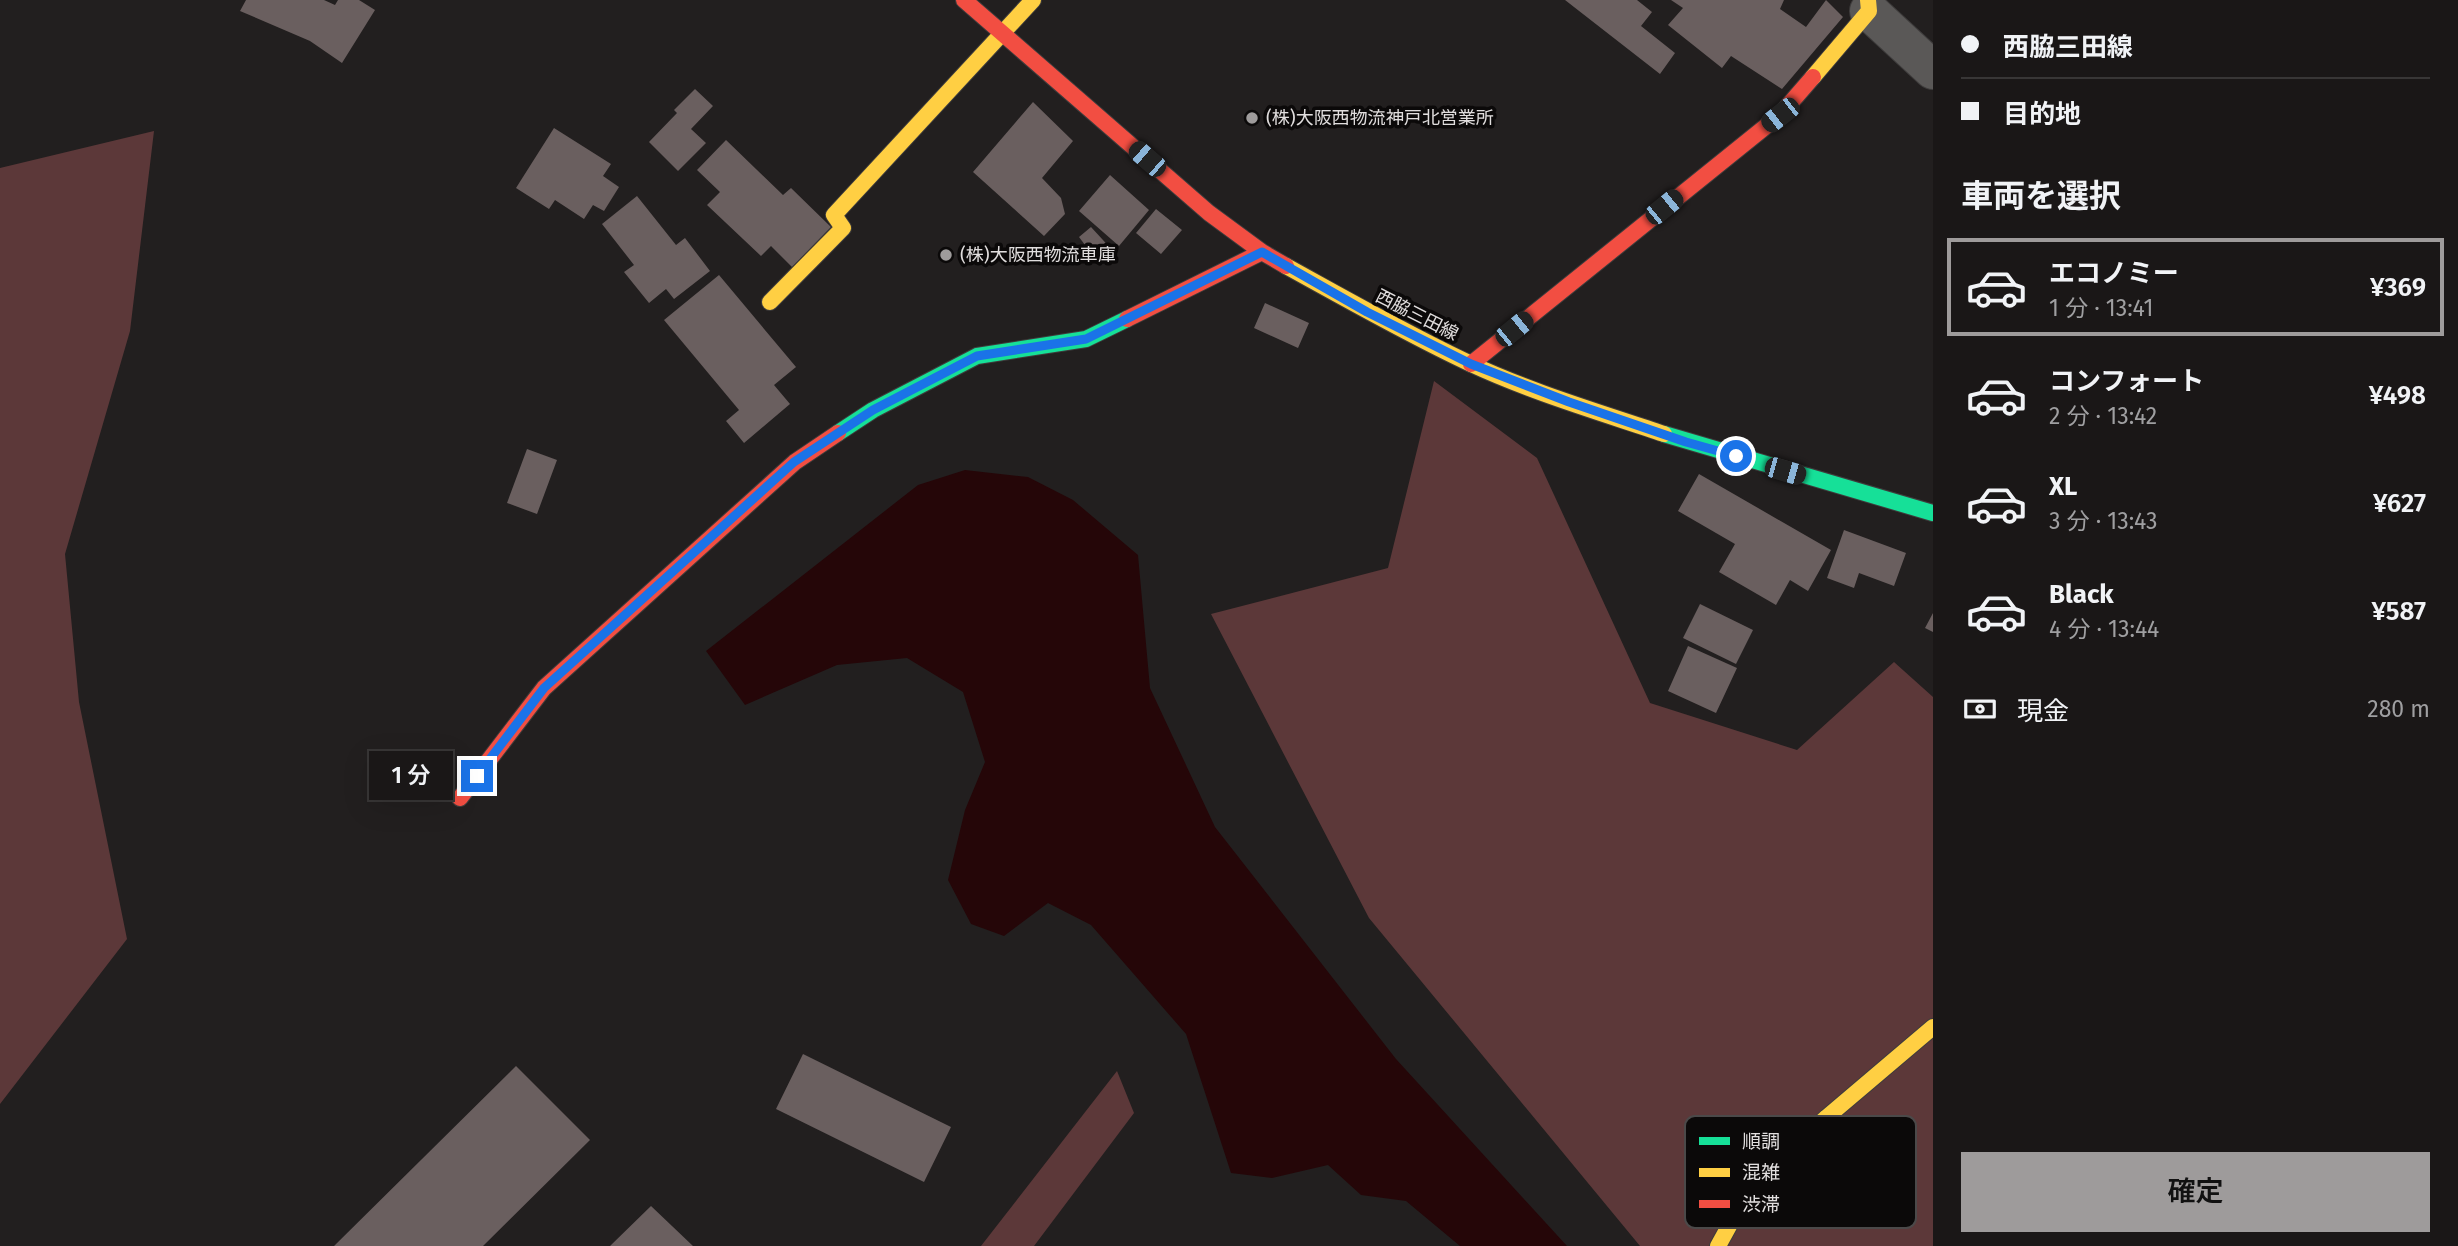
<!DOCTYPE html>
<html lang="ja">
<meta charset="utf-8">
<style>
:root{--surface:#1a1717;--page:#272424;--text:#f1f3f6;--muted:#9f9fa1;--line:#383636;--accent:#9e9b9b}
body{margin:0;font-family:"Fira Sans","Noto Sans JP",sans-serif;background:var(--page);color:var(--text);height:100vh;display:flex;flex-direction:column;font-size:26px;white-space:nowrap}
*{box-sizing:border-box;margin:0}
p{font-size:23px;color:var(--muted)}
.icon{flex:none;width:38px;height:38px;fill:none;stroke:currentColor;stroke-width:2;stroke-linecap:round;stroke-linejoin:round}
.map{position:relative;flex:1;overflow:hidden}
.drawer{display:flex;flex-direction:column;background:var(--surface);width:525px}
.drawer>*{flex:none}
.top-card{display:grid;align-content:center;height:154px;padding:0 28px;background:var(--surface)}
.end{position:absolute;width:32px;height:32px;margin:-16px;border:9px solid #1a73e8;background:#fff;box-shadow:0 0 0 4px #fff}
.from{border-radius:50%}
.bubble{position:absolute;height:49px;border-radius:0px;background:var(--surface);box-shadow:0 7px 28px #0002,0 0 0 2px var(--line);font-size:23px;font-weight:600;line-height:49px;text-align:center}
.car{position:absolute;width:21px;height:42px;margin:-21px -10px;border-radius:9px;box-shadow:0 0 5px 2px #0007;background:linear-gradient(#222 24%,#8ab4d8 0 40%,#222 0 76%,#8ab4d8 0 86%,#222 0)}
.top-card b{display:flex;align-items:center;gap:24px;height:66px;font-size:26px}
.top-card b+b{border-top:2px solid var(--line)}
.top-card i{width:18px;height:18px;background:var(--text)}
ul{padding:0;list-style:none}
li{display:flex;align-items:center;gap:21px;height:98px;margin:0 14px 10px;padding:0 14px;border:4px solid transparent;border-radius:0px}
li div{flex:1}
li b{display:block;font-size:26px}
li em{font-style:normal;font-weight:600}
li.on{border-color:var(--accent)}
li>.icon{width:63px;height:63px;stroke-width:1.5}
h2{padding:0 28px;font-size:32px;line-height:84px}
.pay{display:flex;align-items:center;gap:18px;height:77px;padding:0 28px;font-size:26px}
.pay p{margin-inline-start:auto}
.primary-button{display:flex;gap:14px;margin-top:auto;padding:14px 28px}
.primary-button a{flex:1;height:80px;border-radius:0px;background:var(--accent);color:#111;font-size:28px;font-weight:600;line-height:80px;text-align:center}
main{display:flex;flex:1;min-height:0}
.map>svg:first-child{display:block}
.forest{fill:#5c3839}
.water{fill:#250608}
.building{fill:#6a5f5f}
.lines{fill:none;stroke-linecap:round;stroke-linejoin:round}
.street-casing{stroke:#3e3c3c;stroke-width:40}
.fast-casing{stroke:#3e3c3c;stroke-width:18}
.slow-casing{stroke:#3e3c3c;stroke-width:18}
.jam-casing{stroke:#3e3c3c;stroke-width:18}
.street{stroke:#5a5857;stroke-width:38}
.fast{stroke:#16e098;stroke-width:16}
.slow{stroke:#ffcf43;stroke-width:16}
.jam{stroke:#f24e42;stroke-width:16}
.route{stroke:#1a73e8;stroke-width:9}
.poi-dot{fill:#9e9b9b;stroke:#0b0909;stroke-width:2.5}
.labels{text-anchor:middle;stroke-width:7;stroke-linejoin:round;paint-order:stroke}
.poi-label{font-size:18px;fill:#e1dede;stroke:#0b0909;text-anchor:start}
.street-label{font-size:18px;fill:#e1dede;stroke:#0b0909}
.key{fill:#0b0909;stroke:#4b4949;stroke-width:2}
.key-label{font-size:19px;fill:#e1dede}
</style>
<main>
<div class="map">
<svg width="1933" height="1246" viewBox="0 0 1933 1246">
<rect width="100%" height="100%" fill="#221f1f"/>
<path class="forest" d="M154,131l-24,200 -65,223 14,148 48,237 -127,165v-936z
M1434,381l103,77 113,245 147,47 97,-88 39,35v549h-293l-271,-328 -158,-304 177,-46z
M1117,1071l17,42 -100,133h-53z"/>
<path class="water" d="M965,470l63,7 45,23 65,55 12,133 65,139 181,232 171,187h-107l-54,-45 -45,-6 -33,-30 -56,13 -41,-5 -45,-139 -95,-109 -43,-22 -44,33 -33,-12 -23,-44 17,-70 20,-48 -22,-70 -56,-34 -70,7 -92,40 -39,-54 212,-166z"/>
<path class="building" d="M246,0h78l11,5 3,-5h21l16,10 -33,53 -32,-22 -70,-30z
M1565,0h72l15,12 -11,14 34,27 -15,21z
M1671,0h113l-4,9 26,18 20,-27 17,17 -61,72 -51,-33 -9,12 -54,-43 15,-17z
M695,89l18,17 -22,23 15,14 -28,28 -29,-29 28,-29 -3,-3z
M1033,102l40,39 -31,37 19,20 4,16 -21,22 -71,-64z
M554,128l57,36 -8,12 16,11 -15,24 -11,-6 -9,14 -29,-19 -6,9 -33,-21z
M726,140l57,55 8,-7 40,39 -39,40 -21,-21 -10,10 -54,-51 13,-13 -23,-22z
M1110,175l39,35 -30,36 -40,-35z
M637,196l39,49 9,-7 25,33 -36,28 -8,-10 -17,14 -25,-31 10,-7 -32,-41z
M1156,209l26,21 -21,24 -25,-21z
M1091,227l23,25 -14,13 -21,-28z
M719,275l77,92 -22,18 16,19 -46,39 -18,-22 13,-11 -75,-90z
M1265,303l44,20 -11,25 -44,-20z
M527,449l30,11 -20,54 -30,-11z
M1699,474l132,76 -23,41 -18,-11 -14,25 -57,-33 16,-28 -57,-33z
M1844,530l62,23 -12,33 -35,-13 -5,15 -27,-10z
M1700,604l53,26 -17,34 -53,-26z
M1933,613v19l-8,-4z
M1688,646l49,22 -21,45 -48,-22z
M803,1054l148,73 -27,55 -148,-73z
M516,1066l74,74 -107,106h-149z
M651,1206l42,40h-83z"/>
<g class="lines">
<g class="street-casing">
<path id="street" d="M1869,11l64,59"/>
</g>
<g class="fast-casing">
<path id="fast" d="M838,433l35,-23 104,-54 109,-17 41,-20
M1664,434l269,79"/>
</g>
<g class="slow-casing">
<path id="slow" d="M1813,77l56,-66 -1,-11
M1286,266c60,33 121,68 183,97 62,29 130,49 195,71
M770,302l73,-74 -9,-13 199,-215
M1718,1246l32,-58 77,-71 106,-90"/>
</g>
<g class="jam-casing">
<path id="jam" d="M964,0l245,213 53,39 24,14
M1127,319l135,-67
M1471,364l309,-249 33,-38
M460,798l84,-110 251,-226 43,-29"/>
</g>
<use href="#street" class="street"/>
<use href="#fast" class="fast"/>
<use href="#slow" class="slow"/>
<use href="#jam" class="jam"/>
</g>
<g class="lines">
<path class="route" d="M477,776l67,-88 250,-226 79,-52 104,-54 109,-17 176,-87 105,60 104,52 98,38 117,40 50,14"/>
</g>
<g class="poi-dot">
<circle cx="1252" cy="118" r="7"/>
<circle cx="946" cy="255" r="7"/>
</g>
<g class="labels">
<g class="poi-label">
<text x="1266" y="124">(株)大阪西物流神戸北営業所</text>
<text x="960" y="261">(株)大阪西物流車庫</text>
</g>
<g class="street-label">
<text transform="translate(1417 315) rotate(27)" y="6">西脇三田線</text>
</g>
</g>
<rect x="1685" y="1116" width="231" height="112" rx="10" class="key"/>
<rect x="1699" y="1137" width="31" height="8" fill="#16e098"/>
<rect x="1699" y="1168" width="31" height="9" fill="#ffcf43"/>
<rect x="1699" y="1200" width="31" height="8" fill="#f24e42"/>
<g class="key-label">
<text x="1742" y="1148">順調</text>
<text x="1742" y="1179">混雑</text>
<text x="1742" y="1211">渋滞</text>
</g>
</svg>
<i class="end from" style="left:1736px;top:456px"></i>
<i class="end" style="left:477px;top:776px"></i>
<div class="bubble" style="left:369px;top:751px;width:84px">1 分</div>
<i class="car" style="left:1780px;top:115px;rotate:232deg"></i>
<i class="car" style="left:1147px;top:159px;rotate:311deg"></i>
<i class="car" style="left:1664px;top:207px;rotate:51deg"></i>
<i class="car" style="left:1514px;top:329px;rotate:51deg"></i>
<i class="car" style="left:1785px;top:471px;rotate:106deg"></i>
</div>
<section class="drawer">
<div class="top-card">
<b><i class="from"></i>西脇三田線</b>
<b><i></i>目的地</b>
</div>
<h2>車両を選択</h2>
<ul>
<li class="on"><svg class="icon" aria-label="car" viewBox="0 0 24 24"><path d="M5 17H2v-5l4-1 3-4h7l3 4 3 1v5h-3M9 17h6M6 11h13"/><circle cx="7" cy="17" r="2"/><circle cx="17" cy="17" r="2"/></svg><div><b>エコノミー</b><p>1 分 · 13:41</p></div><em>¥369</em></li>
<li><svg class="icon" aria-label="car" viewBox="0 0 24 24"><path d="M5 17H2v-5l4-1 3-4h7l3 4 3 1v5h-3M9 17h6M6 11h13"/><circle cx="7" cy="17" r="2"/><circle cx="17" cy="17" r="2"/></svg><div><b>コンフォート</b><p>2 分 · 13:42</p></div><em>¥498</em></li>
<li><svg class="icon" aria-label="car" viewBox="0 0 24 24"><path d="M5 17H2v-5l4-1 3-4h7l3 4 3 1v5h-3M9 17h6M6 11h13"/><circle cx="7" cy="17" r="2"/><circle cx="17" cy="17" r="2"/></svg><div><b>XL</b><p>3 分 · 13:43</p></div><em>¥627</em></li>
<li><svg class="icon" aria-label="car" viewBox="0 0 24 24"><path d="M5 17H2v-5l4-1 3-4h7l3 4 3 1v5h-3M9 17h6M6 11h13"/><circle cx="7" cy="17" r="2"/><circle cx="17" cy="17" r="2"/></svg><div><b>Black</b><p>4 分 · 13:44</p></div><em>¥587</em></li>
</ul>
<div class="pay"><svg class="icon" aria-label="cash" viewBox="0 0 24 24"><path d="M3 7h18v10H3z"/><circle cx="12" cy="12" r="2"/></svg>現金<p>280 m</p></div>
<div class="primary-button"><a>確定</a></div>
</section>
</main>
